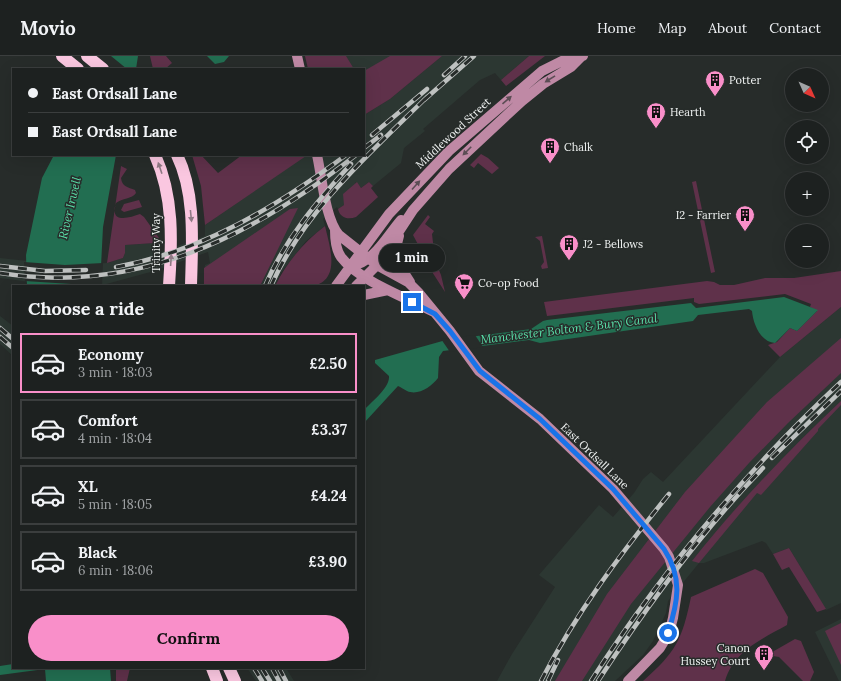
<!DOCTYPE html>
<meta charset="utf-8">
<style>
:root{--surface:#1d2120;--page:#252929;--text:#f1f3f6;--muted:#a0a3a5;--line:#3b3e3e;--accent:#f98fc9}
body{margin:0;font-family:Lora,serif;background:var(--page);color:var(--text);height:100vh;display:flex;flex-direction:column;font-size:15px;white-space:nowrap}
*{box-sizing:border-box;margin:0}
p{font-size:13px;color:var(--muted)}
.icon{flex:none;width:22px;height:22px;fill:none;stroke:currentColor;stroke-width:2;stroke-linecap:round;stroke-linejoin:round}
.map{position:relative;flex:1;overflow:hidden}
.drawer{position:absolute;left:12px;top:229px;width:353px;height:384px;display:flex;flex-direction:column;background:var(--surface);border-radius:0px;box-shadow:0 4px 16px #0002,0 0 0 1px var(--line)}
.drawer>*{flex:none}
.banner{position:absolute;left:12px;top:12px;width:353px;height:88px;border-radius:0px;box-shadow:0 4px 16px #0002,0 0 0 1px var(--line);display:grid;align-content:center;height:88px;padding:0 16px;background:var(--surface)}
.needle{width:26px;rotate:135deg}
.controls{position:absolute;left:785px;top:12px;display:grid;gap:8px}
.controls a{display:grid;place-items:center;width:44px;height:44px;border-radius:50%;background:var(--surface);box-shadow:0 4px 16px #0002,0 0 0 1px var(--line);font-size:20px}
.end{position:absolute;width:18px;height:18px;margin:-9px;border:5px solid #1a73e8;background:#fff;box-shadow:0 0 0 2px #fff}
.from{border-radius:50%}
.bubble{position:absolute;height:28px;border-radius:14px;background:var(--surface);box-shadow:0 4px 16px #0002,0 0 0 1px var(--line);font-size:13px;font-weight:700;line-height:28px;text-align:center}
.banner b{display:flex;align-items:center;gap:14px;height:38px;font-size:15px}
.banner b+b{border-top:1px solid var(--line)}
.banner i{width:10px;height:10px;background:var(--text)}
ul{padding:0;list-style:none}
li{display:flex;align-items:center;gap:12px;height:60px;margin:0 8px 6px;padding:0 8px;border:2px solid var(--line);border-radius:0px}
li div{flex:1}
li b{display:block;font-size:15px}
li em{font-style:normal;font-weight:700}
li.on{border-color:var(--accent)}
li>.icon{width:36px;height:36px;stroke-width:1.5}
h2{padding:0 16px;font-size:18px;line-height:48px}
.button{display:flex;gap:8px;margin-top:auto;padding:8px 16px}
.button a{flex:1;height:46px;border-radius:24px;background:var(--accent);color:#111;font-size:16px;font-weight:700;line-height:46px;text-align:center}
header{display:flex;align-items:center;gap:24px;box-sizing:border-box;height:56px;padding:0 20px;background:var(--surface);border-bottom:1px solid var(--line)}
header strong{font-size:19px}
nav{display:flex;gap:22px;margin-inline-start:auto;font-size:14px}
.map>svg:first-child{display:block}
.built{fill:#2c3732}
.green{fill:#5f314a}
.water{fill:#226e51}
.pier{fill:#272c2a}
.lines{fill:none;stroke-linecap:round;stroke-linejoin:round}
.secondary{stroke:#bf89a5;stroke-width:10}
.highway{stroke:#fac7e0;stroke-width:12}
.rail-casing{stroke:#bec1c0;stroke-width:4.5}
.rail{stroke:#272c2a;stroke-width:3;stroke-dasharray:9;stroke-linecap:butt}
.oneway{fill:#5c4d55}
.oneway2{fill:#907a85}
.route{stroke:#1a73e8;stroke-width:5}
.labels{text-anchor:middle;stroke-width:3;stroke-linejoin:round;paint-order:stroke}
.poi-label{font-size:11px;fill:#f0f3f2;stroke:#272c2a;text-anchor:start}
.street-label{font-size:11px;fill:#f0f3f2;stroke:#272c2a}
.water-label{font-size:12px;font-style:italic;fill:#59dea8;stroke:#272c2a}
</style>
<header>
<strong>Movio</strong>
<nav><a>Home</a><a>Map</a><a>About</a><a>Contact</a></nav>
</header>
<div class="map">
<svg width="841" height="625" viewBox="0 0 841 625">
<rect width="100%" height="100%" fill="#272c2a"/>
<path class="built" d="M335,0h58l-29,19v-6h-21z
M442,0h87l-28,24 -6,-7 -15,7 -57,49 2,2 -21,17 -3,15 -28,23 -4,-4 -8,6 -5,-6 -12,23 -6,4 -1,-2 -14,12 2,7 -19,15 -25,32 -6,13h-51l-20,-12 1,-9 5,-2 -2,-11 -54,19 -55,15 -61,-3 -38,-5v-20l65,7 42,-2 16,-5 2,-5v-8l30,-2v11l50,-18v-11l101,-70h58v-40l26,-16z
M841,251v296l-15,7 -37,-62 -16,6 -7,-11 -4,-2 -58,22h-5l-31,38 -2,12 -13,28 -10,14 -28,26h-118l15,-27 43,-67 -16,-12 60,-70 14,12 21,-24 9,-14 8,-7 12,10 117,-125z
M0,260l13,10v30l-13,-12z
M841,563v62h-2l-24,-49z
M247,612h39l8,13h-38z"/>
<path class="green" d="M150,0h16l6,7 -7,6h-12z
M305,0h41l8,13h-46z
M390,0h52l-52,43 -26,16v-44z
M529,0h16l-39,30 -5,-6z
M481,98l7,4 11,10 -7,6 -14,-11 -4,5 -4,-3z
M192,99h9l17,18 24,-18h64v1l-101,69 -4,-39z
M121,110l6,3 -6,9c1,9 7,9 14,12l1,3c-4,6 -14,5 -20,10 -7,21 13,15 24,11l4,3 15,21 -4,5 -30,2v8l-2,5 -16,5z
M696,125l19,91 -4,1 -19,-91z
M357,126l4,6 8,-6 4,4 -2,2 7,9 -22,20c-8,3 -16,1 -18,-8l6,-4 -1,-11z
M139,144l3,7 -18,5 -3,-2 3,-6z
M298,152l-38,78h-56v-18l86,-59z
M428,159l2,2 -5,7 9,7 -2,3 2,17 -7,-3 -5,4 -9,-17z
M325,170c4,18 17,54 -12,60 -11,2 -26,0 -38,0 12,-24 29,-44 50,-60z
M542,180l6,32 -6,1 -1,-3 3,-4 -4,-21 -5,-4z
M428,204l8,3 5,12 4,17 -18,-28z
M841,215v36l-61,50 -12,-12 9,-3 13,-14 7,3 20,-20 -7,-4 1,-3 -26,-10 -86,10 -5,-2v-4l-147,18 -3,-14 163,-21 7,1 6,3h14l31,-7h29z
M841,282v35l-53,50 -39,40 -39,44 -79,97 -49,77h-27l52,-87 78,-102 82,-90z
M841,345v4l-23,24v2l-57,64 -4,-2 -58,70 -7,-2c45,-57 96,-110 149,-160z
M789,492l37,61 -9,3 -28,-45 -7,3 -9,-16z
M755,513l8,4 25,44 -1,8c-25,14 -53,26 -62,56h-82c33,-29 39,-41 48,-84z
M841,567v42l-16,-34z
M795,583l6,2 13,31 -4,9h-7l-24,-24 -12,-2z
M116,612h14l-3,13h-11z"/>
<path class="water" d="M67,0h71l-2,13h-72z
M207,0h22l-5,6 -9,2z
M54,99h62l-13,72 -3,59h-73l-1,-31 16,-77z
M784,241l34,13 -21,21 -7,-3 -15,15c-15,-1 -22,-20 -23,-32l-3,-2 -51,6 -5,6 -153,22 -11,-3 -86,11 -4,6 -1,21c-7,9 -20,18 -31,13 -4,-2 -6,-4 -9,-5l-34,37v-13c7,-8 26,-22 25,-34l-14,-13v-3l71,-20 85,-11 12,-8 4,-1 144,-17 5,5z
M13,608v4h97l1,13h-65l-1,-12 -45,6v-9z"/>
<path class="pier" d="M65,0h46l16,13h-65z
M24,206l41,3 38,-2 -1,23 -77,-5z
M475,279l8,12 -33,5 -9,-13z"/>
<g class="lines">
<path class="secondary" d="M297,0l3,13
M317,99c5,22 8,64 22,80l38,30 31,17 10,10 32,39 29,40 61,48 73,70 51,60 5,8 9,28 -5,33 -4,15 -9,15 -32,33
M335,174c0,9 1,20 6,27 17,23 65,41 91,54
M399,180c-6,18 1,31 11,46
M350,210c23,-2 37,-30 51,-46
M336,230l53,-72 60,-63 93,-80 26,-13 15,-2
M356,230l21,-21 36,-55 36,-41 73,-68 21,-17 28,-17 11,-11
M364,239l24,-5"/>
<path class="highway" d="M62,0l16,13
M87,0l16,13
M155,99c19,42 17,87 14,131
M177,99c19,39 15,89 14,131
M212,612l5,13
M229,612l6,13"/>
<g class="rail-casing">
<path id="rail" d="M444,19l21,-19
M424,44l50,-44
M372,79l55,-46
M364,92l17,-13
M0,210l45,5 41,-1
M116,211c87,-16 160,-60 230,-112
M0,217c137,22 251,-36 356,-118
M265,230c20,-47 52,-85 86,-122
M271,230c33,-75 99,-133 156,-189
M0,272l13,11
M0,281l13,11
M772,402l69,-67
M254,612l8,13
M262,612l8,13
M272,612l7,13
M279,612l7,13
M541,625c35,-68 80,-128 128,-187
M548,625l10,-21
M591,625c71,-111 154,-209 250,-299
M598,625c49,-75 102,-148 165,-213"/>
</g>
<use href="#rail" class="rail"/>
</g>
<defs><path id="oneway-solid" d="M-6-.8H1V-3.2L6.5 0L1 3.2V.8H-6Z"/></defs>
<g class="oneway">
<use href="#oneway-solid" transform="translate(550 23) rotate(148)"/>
<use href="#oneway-solid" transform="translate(507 44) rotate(-41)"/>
<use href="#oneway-solid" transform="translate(467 95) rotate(135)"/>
<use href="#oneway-solid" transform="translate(416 129) rotate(-48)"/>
</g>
<g class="oneway2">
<use href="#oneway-solid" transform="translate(160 112) rotate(-109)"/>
<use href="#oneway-solid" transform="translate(191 160) rotate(84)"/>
<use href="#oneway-solid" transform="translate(171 204) rotate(-86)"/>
</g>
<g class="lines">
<path class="route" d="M412,246l23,12 15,17 30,40 60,48 73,70 51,60c19,29 14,53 4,84"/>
</g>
<defs>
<g id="building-pin" transform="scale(1)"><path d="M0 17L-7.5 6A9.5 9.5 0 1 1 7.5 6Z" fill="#f98fc9" stroke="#272c2a"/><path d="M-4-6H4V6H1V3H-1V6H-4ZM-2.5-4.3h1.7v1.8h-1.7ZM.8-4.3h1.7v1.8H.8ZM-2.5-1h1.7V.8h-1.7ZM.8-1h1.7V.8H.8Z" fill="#111"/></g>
<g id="supermarket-pin" transform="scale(1)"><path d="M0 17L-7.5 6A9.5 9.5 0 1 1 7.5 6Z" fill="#f98fc9" stroke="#272c2a"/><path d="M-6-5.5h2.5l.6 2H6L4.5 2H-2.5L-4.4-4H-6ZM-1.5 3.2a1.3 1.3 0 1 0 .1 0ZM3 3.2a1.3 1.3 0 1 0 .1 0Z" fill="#111"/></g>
</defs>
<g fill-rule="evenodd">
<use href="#building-pin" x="715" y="24"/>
<use href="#building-pin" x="656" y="56"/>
<use href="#building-pin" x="550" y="91"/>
<use href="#building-pin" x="745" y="159"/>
<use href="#building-pin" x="569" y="188"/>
<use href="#supermarket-pin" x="464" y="227"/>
<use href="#building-pin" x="764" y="598"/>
</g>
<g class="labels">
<g class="poi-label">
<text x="729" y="28">Potter</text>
<text x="670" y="60">Hearth</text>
<text x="564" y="95">Chalk</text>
<text x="731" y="163" text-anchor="end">I2 - Farrier</text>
<text x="583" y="192">J2 - Bellows</text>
<text x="478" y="231">Co-op Food</text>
<text x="750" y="596" text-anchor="end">Canon<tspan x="750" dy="13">Hussey Court</tspan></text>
</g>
<g class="street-label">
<text transform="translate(453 77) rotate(-43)" y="4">Middlewood Street</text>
<text transform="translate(156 187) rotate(-90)" y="4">Trinity Way</text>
<text transform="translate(595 400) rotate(44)" y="4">East Ordsall Lane</text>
</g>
<g class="water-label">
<text transform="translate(70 152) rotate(-77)" y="4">River Irwell</text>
<text transform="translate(569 273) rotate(-7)" y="4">Manchester Bolton &amp; Bury Canal</text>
</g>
</g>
</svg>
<div class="controls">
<a><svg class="needle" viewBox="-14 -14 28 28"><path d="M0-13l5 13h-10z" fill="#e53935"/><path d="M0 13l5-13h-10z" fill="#a0a3a5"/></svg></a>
<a><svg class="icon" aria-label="locate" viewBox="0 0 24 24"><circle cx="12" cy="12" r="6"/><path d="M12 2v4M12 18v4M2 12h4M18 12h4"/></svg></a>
<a>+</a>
<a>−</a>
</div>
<i class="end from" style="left:668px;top:577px"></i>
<i class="end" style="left:412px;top:246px"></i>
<div class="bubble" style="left:379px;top:188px;width:66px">1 min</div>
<div class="banner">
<b><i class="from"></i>East Ordsall Lane</b>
<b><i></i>East Ordsall Lane</b>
</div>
<section class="drawer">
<h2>Choose a ride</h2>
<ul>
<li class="on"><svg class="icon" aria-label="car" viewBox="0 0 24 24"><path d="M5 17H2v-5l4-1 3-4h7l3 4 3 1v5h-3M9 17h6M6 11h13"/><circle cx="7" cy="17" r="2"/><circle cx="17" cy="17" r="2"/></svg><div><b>Economy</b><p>3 min · 18:03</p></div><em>£2.50</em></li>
<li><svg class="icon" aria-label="car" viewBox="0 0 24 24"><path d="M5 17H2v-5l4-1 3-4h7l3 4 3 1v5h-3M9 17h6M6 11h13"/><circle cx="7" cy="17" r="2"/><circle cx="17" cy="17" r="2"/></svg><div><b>Comfort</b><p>4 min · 18:04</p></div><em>£3.37</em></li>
<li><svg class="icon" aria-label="car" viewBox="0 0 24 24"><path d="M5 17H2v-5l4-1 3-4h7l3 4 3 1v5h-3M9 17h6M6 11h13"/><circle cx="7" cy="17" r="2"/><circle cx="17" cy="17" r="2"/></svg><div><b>XL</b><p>5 min · 18:05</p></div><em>£4.24</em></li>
<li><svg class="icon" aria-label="car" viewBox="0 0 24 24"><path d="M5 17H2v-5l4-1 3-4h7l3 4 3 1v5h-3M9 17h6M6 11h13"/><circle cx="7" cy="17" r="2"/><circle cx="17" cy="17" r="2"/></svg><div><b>Black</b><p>6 min · 18:06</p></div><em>£3.90</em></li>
</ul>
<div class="button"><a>Confirm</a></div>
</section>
</div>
